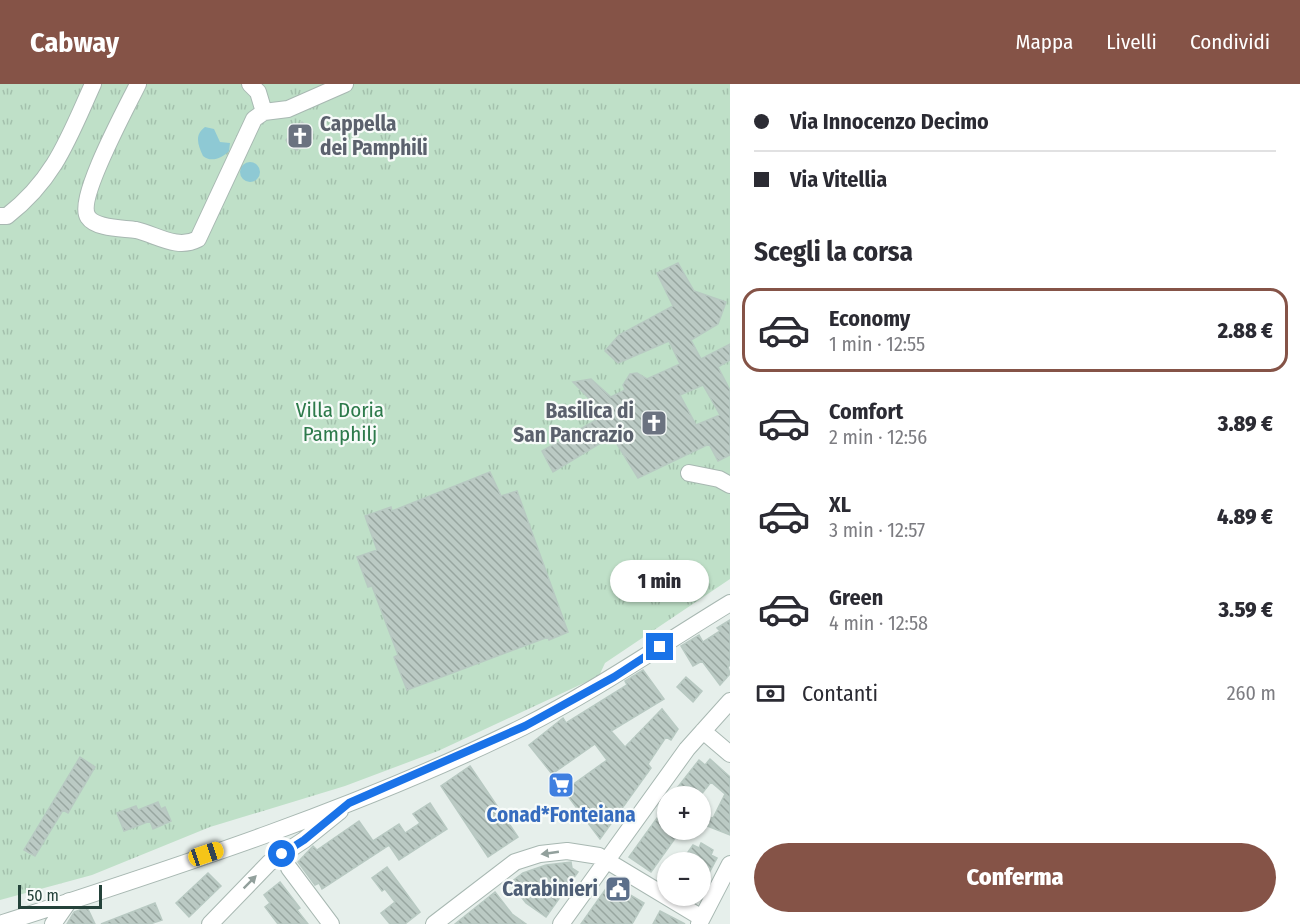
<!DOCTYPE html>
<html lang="it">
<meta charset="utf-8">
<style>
:root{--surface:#fff;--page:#f2f2f3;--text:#2b2b33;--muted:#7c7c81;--line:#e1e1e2;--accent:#855347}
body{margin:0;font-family:"Fira Sans Condensed",sans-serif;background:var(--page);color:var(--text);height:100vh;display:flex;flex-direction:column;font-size:22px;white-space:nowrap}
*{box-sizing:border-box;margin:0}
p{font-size:20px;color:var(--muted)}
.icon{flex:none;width:33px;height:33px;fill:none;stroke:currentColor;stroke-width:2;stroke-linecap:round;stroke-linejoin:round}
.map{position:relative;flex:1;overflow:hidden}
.details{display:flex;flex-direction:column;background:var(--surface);width:570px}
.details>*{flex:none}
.hud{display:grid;align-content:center;height:132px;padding:0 24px;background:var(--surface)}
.controls{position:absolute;left:657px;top:702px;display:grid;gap:12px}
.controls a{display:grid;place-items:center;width:54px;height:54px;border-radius:50%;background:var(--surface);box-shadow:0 2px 4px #0004;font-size:30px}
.scale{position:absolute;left:18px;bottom:15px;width:84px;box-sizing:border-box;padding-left:6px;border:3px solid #24423a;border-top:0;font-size:16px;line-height:21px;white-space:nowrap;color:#24423a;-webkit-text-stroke:4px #f7fbf9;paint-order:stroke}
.end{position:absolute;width:27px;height:27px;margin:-14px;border:8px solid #1a73e8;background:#fff;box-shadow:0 0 0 3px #fff}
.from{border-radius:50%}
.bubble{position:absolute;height:42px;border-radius:21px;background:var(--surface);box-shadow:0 2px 4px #0004;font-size:20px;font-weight:800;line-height:42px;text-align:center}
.car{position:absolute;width:18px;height:36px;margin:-18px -9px;border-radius:8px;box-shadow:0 0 4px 2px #0007;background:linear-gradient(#f5c518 24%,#345 0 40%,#f5c518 0 76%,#345 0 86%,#f5c518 0)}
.hud b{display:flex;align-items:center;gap:21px;height:57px;font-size:22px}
.hud b+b{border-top:2px solid var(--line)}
.hud i{width:15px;height:15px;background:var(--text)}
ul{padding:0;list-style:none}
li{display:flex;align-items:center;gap:18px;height:84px;margin:0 12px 9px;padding:0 12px;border:3px solid transparent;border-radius:18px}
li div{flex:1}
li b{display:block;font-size:22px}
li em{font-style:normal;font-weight:800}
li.selected{border-color:var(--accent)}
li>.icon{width:54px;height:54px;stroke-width:1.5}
h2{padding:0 24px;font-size:27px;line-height:72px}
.pay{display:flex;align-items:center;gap:15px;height:66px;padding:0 24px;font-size:22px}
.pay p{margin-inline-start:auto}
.cta{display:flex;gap:12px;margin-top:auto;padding:12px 24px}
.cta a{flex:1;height:69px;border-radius:36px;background:var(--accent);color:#fff;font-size:24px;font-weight:800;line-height:69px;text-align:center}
header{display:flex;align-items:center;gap:36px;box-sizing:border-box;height:84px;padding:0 30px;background:var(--accent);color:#fff}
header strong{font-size:28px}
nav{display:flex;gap:33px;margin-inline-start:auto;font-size:21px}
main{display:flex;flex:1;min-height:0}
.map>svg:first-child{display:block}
.park{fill:url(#park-tufts)}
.water{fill:#8ec9d4}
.building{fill:url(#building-back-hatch);stroke:#b8c9c2;stroke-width:1.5;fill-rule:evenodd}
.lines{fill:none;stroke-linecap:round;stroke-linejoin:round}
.minor-casing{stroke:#a8b8b2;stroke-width:18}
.minor{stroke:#fff;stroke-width:16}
.oneway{fill:#92a09c}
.route{stroke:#1a73e8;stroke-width:8}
.labels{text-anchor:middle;stroke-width:4.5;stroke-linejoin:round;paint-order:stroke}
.worship-label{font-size:21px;font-weight:bold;fill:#5b616d;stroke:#f7fbf9;text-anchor:start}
.park-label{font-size:21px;fill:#2d7a4b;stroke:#f7fbf9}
.shop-label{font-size:21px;font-weight:bold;fill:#366cbe;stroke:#f7fbf9}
.service-label{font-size:21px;font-weight:bold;fill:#4e5e75;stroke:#f7fbf9;text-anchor:end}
</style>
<header>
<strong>Cabway</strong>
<nav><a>Mappa</a><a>Livelli</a><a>Condividi</a></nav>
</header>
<main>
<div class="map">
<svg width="730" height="840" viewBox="0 0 730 840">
<defs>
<pattern id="park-tufts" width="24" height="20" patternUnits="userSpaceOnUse" patternTransform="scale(1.5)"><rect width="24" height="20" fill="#bfe0c8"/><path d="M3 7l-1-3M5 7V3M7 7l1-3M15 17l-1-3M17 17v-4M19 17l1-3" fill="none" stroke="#a4c1ad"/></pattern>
<pattern id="building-back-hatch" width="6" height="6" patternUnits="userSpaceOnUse" patternTransform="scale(1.5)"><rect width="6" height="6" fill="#bbcac4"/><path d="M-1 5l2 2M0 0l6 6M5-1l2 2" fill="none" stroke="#98a6a0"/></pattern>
</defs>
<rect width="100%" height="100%" fill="#e6efeb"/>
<path class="park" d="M0,0h730v495l-125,84 -6,13 -161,75 -93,35 -135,41 -118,48 -92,25z"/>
<path class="water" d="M205,43l9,2 6,13 10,1 -1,8c-7,7 -18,12 -26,5 -5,-11 -9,-21 2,-29z
M240 88a10 10 0 1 1 20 0a10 10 0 1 1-20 0Z"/>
<path class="building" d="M302,38l11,10 -16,18 -7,-3 -4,-7z
M678,179l16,28 32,11 -8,22 -27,16 10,19 29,-15v16l-12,7 12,23v65l-12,6 -9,-17 -71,34 -26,-42 -59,36 -11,-21 63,-36 -32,-33 18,-3 20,18 14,-7 -2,-5 7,-11 7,-1 10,6 33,-15 -11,-23 -51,22 -13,-12 14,-16 54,-29 -16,-33zM703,301l17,30 -24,10 -16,-30z
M490,388l11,24 16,-5 51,141 -19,8 -1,-3 -141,53 -13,-33 4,-2 -26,-69 -4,1 -11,-30 20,-7 -12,-34 26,-9 1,4z
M730,536v45l-2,2 2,7 -10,11 -18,-24 -9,5 -12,-20 18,-11 4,7 17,-11 -3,-3z
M643,586l21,29 -53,32 14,16 37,-38 16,20 -7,11 -5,-3 -18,27 3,4 -51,71 -36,-48 43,-31 -12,-16 -43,30 -23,-29 34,-27 3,5 61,-38 -2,-4z
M686,593l16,14 -9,11 -16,-15z
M80,673l15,10 -27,46 -5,-3 -28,46 -11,-6z
M710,675l20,18v58l-25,-10 4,-8 4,1 12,-24 -14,-12 -11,14h-11l-12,-8 22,-28 6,5z
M470,682l48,71 -30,20 -47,-71z
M158,718l3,7 4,-2 6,14 -18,8 -3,-8 -26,10 -7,-18 19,-7 2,4z
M430,719l17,26 -48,31 -10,-15 -67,44 -3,-6 -4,2 -17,-23 15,-16 4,4 42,-29 14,20 26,-17 6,9 15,-10 -7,-9z
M668,730v16l10,4 -27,38 -22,-15 28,-39 5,4z
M701,759l12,7 -2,5 6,3 -17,32v-28h-19l12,-17 6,3z
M571,778l1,6 6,4 -32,45 -20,-14 -16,-20 13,-10 23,-8z
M387,783l33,45 -15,12h-15l-9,-11 14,-11 -10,-13 -3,2 -10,-13z
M208,789l13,13 -32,31 -13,-14z
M280,798l20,26 -3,2 11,14h-30l-13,-17 5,-4 -6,-8z
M610,799l34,20 -12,21h-51z
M495,808l17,22 14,10h-71z
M155,819l7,17 -12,4h-49z
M87,823l8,17h-28l7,-12z
M660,827l25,13h-32z"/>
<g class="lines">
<g class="minor-casing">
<path id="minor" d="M138,0c-10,21 -62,115 -50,133 8,12 35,11 48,13 21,5 41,20 62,9l56,-120 10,-7
M250,0l8,8 6,20
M264,28l24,-3 57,-25
M0,132h7c48,-37 62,-79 86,-132
M689,389l30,6 11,6
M703,647l27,23
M289,784l42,56
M0,840c176,-57 357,-115 523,-197 72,-36 138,-82 207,-124
M53,840l16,-23
M210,840l59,-61 35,-23 36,-29
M434,840l81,-62 25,-8 27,-3 32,5 103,62
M561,840l126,-175 43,-48
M699,840l31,-60"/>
</g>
<use href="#minor" class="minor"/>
</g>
<defs><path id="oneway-solid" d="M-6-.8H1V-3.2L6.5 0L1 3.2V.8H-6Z" transform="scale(1.5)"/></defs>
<g class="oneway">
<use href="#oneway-solid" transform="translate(550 769) rotate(172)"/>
<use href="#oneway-solid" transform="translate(250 798) rotate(-45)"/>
</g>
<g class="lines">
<path class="route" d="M282,770l22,-14 45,-37 176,-77 89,-49 46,-30"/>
</g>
<defs>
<g id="church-square" transform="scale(1.35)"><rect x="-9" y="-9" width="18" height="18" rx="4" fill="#6b7280" stroke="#f7fbf9"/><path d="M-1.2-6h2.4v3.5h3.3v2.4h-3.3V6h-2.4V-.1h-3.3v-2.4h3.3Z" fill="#fff"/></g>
<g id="supermarket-square" transform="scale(1.35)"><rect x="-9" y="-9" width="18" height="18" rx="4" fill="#3f7fe0" stroke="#f7fbf9"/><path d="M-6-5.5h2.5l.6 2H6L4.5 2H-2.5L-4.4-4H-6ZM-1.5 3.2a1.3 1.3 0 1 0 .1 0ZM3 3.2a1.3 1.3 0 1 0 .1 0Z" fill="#fff"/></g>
<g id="civic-square" transform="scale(1.35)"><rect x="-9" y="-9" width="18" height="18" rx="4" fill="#5c6f8a" stroke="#f7fbf9"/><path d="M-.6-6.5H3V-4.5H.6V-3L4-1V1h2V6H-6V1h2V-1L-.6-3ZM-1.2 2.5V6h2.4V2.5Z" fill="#fff"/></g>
</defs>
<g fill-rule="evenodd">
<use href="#church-square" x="300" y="52"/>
<use href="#church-square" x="654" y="339"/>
<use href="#supermarket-square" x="561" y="701"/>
<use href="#civic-square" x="618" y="805"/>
</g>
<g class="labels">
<g class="worship-label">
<text x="320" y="47">Cappella<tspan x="320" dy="24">dei Pamphili</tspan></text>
<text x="634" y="334" text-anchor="end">Basilica di<tspan x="634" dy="24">San Pancrazio</tspan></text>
</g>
<g class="park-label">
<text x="340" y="333">Villa Doria<tspan x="340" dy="24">Pamphilj</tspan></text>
</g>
<g class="shop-label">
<text x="561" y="738">Conad*Fonteiana</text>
</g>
<g class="service-label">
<text x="598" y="812">Carabinieri</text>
</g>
</g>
</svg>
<div class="controls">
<a>+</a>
<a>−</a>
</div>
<div class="scale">50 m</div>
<i class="end from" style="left:282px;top:770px"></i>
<i class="end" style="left:660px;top:563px"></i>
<div class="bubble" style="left:610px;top:476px;width:99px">1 min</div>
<i class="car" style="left:206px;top:770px;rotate:71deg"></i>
</div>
<section class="details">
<div class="hud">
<b><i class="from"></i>Via Innocenzo Decimo</b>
<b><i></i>Via Vitellia</b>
</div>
<h2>Scegli la corsa</h2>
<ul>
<li class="selected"><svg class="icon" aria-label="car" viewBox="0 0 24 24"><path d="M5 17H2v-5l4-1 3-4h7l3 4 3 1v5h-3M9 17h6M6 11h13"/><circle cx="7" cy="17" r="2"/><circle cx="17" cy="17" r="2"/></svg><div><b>Economy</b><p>1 min · 12:55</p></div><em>2.88 €</em></li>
<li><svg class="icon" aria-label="car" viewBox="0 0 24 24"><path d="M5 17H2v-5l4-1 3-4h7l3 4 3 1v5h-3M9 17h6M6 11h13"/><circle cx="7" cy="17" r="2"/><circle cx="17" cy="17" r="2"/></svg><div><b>Comfort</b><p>2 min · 12:56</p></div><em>3.89 €</em></li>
<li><svg class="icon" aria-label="car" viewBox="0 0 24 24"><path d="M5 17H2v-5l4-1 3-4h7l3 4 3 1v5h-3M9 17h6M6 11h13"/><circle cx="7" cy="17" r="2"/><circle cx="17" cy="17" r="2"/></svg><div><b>XL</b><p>3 min · 12:57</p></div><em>4.89 €</em></li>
<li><svg class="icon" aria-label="car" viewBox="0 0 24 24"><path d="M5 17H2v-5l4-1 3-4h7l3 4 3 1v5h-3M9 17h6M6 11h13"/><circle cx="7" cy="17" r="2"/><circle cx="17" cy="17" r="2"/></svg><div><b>Green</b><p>4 min · 12:58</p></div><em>3.59 €</em></li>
</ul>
<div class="pay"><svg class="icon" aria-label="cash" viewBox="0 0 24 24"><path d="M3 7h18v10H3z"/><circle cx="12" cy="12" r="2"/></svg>Contanti<p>260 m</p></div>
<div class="cta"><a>Conferma</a></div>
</section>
</main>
